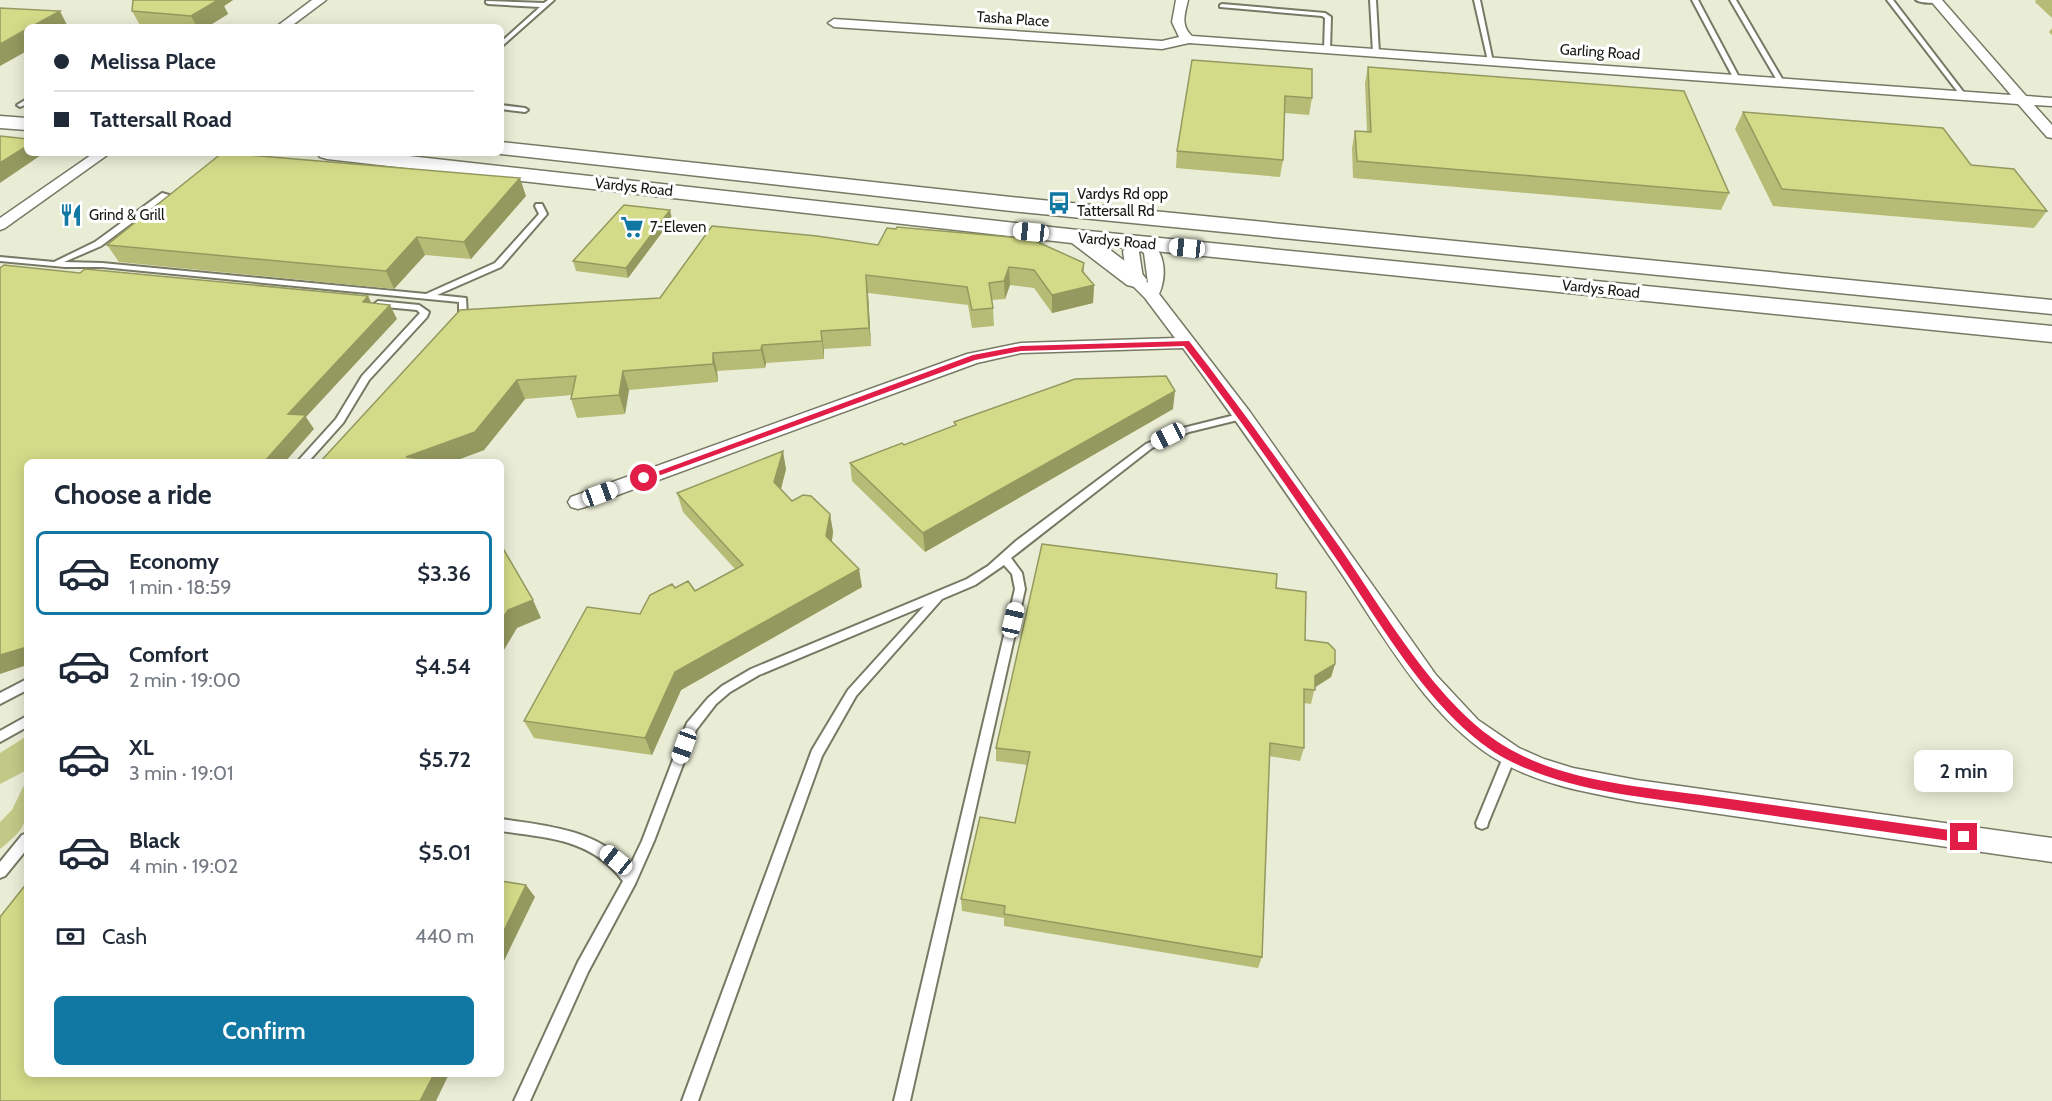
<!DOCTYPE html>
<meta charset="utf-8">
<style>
:root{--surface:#fff;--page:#f2f2f3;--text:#1f2937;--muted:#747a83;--line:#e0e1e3;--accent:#1177a3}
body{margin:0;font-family:Cabin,sans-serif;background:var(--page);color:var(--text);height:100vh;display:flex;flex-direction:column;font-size:22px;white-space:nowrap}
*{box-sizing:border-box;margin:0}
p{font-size:20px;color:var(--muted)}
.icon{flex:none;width:33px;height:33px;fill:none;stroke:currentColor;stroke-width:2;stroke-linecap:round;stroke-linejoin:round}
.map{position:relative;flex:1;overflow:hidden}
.drawer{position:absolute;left:24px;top:459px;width:480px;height:618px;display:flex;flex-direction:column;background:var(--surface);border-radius:9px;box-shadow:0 3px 15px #0003}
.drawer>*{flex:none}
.top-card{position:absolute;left:24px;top:24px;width:480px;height:132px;border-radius:9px;box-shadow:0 3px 15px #0003;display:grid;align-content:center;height:132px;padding:0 30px;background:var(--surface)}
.end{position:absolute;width:27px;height:27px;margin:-14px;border:8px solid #e11d48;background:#fff;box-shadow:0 0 0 3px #fff}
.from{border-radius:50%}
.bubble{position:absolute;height:42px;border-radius:9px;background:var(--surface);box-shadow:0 3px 15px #0003;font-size:20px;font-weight:600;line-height:42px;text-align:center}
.car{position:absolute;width:18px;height:36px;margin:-18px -9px;border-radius:8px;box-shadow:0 0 4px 2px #0007;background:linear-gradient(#fff 24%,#345 0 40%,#fff 0 76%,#345 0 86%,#fff 0)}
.top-card b{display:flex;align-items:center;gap:21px;height:57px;font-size:22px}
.top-card b+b{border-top:2px solid var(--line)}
.top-card i{width:15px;height:15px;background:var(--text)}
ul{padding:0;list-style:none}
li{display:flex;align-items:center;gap:18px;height:84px;margin:0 12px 9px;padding:0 18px;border:3px solid transparent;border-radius:9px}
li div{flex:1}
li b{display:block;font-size:22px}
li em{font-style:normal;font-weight:600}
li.active{border-color:var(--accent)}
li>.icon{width:54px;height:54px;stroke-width:1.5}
h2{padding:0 30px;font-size:27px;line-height:72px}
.pay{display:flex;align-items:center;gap:15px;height:66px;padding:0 30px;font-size:22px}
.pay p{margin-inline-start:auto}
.action{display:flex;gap:12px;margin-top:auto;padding:12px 30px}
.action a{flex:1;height:69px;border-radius:9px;background:var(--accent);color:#fff;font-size:24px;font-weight:600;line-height:69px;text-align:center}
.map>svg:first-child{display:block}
.green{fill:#c2c986}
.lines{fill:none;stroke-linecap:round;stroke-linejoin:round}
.service-casing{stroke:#777965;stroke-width:4}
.minor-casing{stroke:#777965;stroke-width:3}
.secondary-casing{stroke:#777965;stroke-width:3}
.service{fill:#fff;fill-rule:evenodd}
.minor{fill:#fff;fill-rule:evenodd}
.secondary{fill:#fff;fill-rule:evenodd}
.wall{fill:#b6bc75}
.shaded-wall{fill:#94995f}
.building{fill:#d4db88;stroke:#94995f;stroke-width:1.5}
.route{fill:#e11d48}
.labels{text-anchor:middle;stroke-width:6;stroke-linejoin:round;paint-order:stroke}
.far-street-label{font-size:15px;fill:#181911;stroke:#fff}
.far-poi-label{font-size:15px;fill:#181911;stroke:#fff;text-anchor:start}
</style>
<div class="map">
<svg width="2052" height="1101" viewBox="0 0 2052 1101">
<rect width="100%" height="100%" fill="#eaedd6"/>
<path class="green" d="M27,736v34l-27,14v-31z
M27,784c0,37 3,41 -27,65v-27l12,-12 11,-23z"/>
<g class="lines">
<g class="service-casing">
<path id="service" d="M548,0h6l-53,47v-5l39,-35 -52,-3 -2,-1v-2l58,2z
M1370,0h6l3,53 -3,2 -3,-2z
M1474,0h6l13,62 -5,-1z
M1692,0h6l42,79 -1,1 -5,-1z
M1730,0h6l48,82 -1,1 -5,-1z
M1887,0h6l72,94v2h-4z
M1916,0h23l1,1c-5,3 -19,2 -24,-1z
M1222,4l103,9 6,4 -1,33 -3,2 -3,-2 1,-32 -3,-2 -102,-9v-2z
M27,99v5l-7,3 -3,-2z
M501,105l24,3 3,2 -3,2 -24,-3z
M162,193l7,2 -68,51 -37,16 38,1 324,31 69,-31 44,-49 -4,-8 1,-2h6l5,10 -46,53 -64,28 29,3 1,18 -6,7 -3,1 -4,-3 5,-6v-13l-357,-35h-37l-65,-6v-4l54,5 41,-20z
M378,301l41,4 10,7 -2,5 -58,63 -26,43 -35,39h-11l39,-43 26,-43 58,-63 -3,-3 -42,-4 -1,-2z
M1243,413l5,3 -2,2 -57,14 -37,16 -141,110 11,15 3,16 -115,512h-16l121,-512 -3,-15 -8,-9 -29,20 -33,14 -86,97 -34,60 -124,345h-16l130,-351 36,-60 76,-84 -165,69 -29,17 -14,12 -20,26 -42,111 -19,43 -47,88 -58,129h-16l64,-139 45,-81c-31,-42 -75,-43 -122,-50v-12c44,7 99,10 128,49l13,-27 45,-118 21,-25 14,-12 29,-17 216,-90 21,-13 28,-25 130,-97 37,-16z
M27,679v11l-27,14v-11z
M27,716v11l-27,15v-11z
M1510,750l4,1 2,4 -28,68 -1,4 -5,2 -5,-2 -1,-4 28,-68 2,-4z
M27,833v16l-22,27 -5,2v-16l22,-27z"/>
</g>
<g class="minor-casing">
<path id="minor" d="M312,0h14l-36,27h-14z
M1176,0h12c-3,14 -8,25 4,36l819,59 -81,-95h12l84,96 26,2v8l-18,-1 18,20v13l-5,-1 -29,-33 -829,-61 -27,6 -328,-22 -6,-4 6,-4 328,22 17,-4 -7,-15z
M94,153h16l-105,75 -5,2v-12z
M1141,238c24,6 27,36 18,56l91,118 186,263 42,45 41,28 25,11 29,9 64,12 415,58v24l-415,-60c-46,-9 -93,-16 -134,-39 -73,-40 -120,-129 -166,-196 -50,-73 -101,-147 -154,-219l-162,5 -44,10 -392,144 -7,2 -7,-2 -3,-5 3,-5 396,-143 54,-11 154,-5 -30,-40 -18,-18 -4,-29 12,-11zM1141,251l3,2 4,30 -5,-5 -4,-26z"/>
</g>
<g class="secondary-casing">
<path id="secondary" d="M0,116l27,2v12l-27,-2z
M501,142l520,56 1031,102v14l-1031,-102 -520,-58 -4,-1h4z
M317,153h65l696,77 974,96v16l-947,-96 38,29 4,5 -4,5 -8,2 -8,-2 -55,-42 -745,-84 -7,-2z"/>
</g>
<use href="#service" class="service"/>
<use href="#minor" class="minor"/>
<use href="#secondary" class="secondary"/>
</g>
<path class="wall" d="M133,0h100l-9,6 4,8 -21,13h-66l-9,-16z
M2036,0h16v18l-17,-16z
M2052,28v7l-3,-3z
M1192,60l120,38 -3,17 -24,-2 -2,47 -3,17 -104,-9 1,-17z
M1368,67l361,126 -8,17 -368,-32 -1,-30 3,-17 12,1 -2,-49z
M1743,112l228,53 76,46 -13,17 -261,-22 -38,-77z
M526,196l-55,63 -46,-4 -31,34 -275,-27 -12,-17z
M672,219l-44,59 -52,-7 -3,-10z
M712,226l371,47 11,12 -1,18 -41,10 -18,-25 -24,-3 -5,14 -13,1 1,8 1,18 -22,2 -4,-23 -100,-12 3,53 -47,3v10l-58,4 -1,5 -48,3 1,11 -89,8 -4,24 -48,4 -6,-19 1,-4 -47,4 -41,51 -32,12h-132l340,-164z
M1173,409l-248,143 -73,-71 -2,-18 54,-18 51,-20 -1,-3z
M786,469l-5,20 11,12 38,13 3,18 -1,9 30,46 -181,103 -29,65 -118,-17 -10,-17 116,-107 35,-26 20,3 40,-22 -52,-57 -6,-19z
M1276,588l29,52 30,24 -4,13 -16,10 -4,17 -7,-1v45l-4,13 -31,-5 -7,201 -4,11 -254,-42v-8l-42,-7 -1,-12 54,-76 12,-58 -31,-4v-13z"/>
<path class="shaded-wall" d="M206,0h27l-9,6 4,8 -21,13h-10l-6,-11z
M60,11l8,16h-37z
M27,29v22l-27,15v-22z
M27,146v7h17l-44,30v-20z
M520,178l6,18 -55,63 -7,-17z
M670,210l2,9 -44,59 -2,-10z
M417,237l8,18 -31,34 -8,-18z
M1084,263l-1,18 11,4 -1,18 -41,10v-18l30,-24z
M1009,267l1,18 -5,14 -1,-18z
M866,275l2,18 3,53 -2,-18z
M368,296l7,14 -12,-8z
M390,305l7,14 -91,98 8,12 -29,33h-21l24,-48z
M821,331l3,18v10l-2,-18z
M762,345l4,18 -1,5 -4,-18z
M713,353l4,18 1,11 -5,-18z
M623,371l6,19 -4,24 -6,-19z
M517,380l8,19 -41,51 -32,12h-43l-3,-5z
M1175,391l-2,18 -248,143 -2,-19z
M783,451l3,18 -8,31 -4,-18z
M830,514l3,18 -3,22 -4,-18z
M859,569l3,18 -181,103 -29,65 -7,-17 30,-66z
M533,600l8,18 -24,10 -16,27v-34l7,-11z
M27,647v18l-27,9v-19z
M1335,664l-4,13 -20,13 4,-14z
M526,885l9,12 -34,70v-30z
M434,1074h15l-13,27h-16z"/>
<path class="building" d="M133,0h85l-27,16 -59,-5z
M0,8l60,3 -29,16h-4v2l-27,15z
M1192,60l120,9v29l-27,-2 -2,64 -106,-9z
M1368,67l316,24 45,102 -372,-32 -2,-30 16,1z
M1743,112l200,16 28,37 43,4 33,42 -265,-22z
M0,136l27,3v7l-27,17z
M222,153h3l295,25 -56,64 -47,-5 -31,34 -279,-26z
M624,205l46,5 -44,58 -53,-7z
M712,226l105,10 61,9 9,-17 9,1 1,-2 134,12 53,24 -2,8 12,14 -42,10 -18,-25 -25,-3 -5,14 -15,2 4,25 -21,2 -5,-23 -101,-12 3,53 -48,3 1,10 -60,4 -1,5 -48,3v11l-90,7 -4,24 -48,4 5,-23 -59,4 -42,52 -69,25 39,5h-125l140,-152 200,-12z
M4,265l76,8 5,-4 283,27 -5,6 27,3 -102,109 18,1 -42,47h-237v185l-27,8v-387z
M1166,376l9,15 -252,142 -73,-70 52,-20 2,2 52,-20 -2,-3 121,-43z
M783,451l-9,31 18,19 11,-6 8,1 19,18 -4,22 33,33 -184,103 -30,66 -121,-17 63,-114 53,7 10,-19 22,-11 3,4 13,-7 7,10 48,-26 -66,-72z
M1042,544l235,30 -1,14 30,4 -1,48 23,3 7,7v14l-20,12v14l-11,-1v59l-34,-5 -8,214 -258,-43 1,-8 -44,-7 19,-82 35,6 15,-71 -34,-4z
M501,545l32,55 -25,10 -7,11z
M501,881l25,4 -25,52z
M27,883v191h407l-14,27h-420v-184z"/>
<path class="route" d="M1189,341c53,68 102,138 152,208 46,67 102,167 176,204 58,30 128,34 192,43 85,12 170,24 255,36l4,1v8l-4,2c-84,-12 -168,-24 -252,-36 -68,-10 -142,-15 -204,-47 -73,-38 -127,-137 -173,-203 -49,-72 -98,-143 -151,-211l-163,5 -46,9 -328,120 -7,-2 333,-123 48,-9z"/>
<defs>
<g id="bus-bare" transform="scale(1.8)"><path d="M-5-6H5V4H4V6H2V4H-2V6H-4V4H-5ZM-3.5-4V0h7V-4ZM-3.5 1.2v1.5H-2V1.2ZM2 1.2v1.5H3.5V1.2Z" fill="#1177a3" stroke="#fff" stroke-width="2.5" paint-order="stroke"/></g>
<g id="restaurant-bare" transform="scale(1.8)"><path d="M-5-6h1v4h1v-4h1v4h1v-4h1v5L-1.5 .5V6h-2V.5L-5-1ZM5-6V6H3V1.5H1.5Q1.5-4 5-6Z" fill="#1177a3" stroke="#fff" stroke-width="2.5" paint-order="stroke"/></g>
<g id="supermarket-bare" transform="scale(1.8)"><path d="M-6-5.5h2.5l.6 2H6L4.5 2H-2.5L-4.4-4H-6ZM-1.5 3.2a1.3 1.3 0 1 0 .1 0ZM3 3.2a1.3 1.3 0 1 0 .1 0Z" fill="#1177a3" stroke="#fff" stroke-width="2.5" paint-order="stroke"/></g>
</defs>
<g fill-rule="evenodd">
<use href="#bus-bare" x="1059" y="203"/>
<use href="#restaurant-bare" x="71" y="215"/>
<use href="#supermarket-bare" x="632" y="227"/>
</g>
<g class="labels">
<g class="far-street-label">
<text transform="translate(1013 19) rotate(4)" y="5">Tasha Place</text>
<text transform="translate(1600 52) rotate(4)" y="5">Garling Road</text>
<text transform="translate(634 187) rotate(6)" y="5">Vardys Road</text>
<text transform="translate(1117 241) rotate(5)" y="5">Vardys Road</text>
<text transform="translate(1601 289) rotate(6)" y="5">Vardys Road</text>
</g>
<g class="far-poi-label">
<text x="1077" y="199">Vardys Rd opp<tspan x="1077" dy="17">Tattersall Rd</tspan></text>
<text x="89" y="220">Grind &amp; Grill</text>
<text x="650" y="232">7-Eleven</text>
</g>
</g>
</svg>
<i class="end from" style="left:644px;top:478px"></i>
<i class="end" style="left:1964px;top:837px"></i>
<div class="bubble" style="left:1914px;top:750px;width:99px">2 min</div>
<i class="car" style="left:1031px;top:232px;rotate:276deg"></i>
<i class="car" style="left:1187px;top:248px;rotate:276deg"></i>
<i class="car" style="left:1168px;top:436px;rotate:243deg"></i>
<i class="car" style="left:600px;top:494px;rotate:70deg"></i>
<i class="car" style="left:1013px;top:620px;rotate:13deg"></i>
<i class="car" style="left:684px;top:746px;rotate:200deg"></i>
<i class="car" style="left:616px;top:860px;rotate:309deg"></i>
<div class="top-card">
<b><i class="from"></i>Melissa Place</b>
<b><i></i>Tattersall Road</b>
</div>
<section class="drawer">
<h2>Choose a ride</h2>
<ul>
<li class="active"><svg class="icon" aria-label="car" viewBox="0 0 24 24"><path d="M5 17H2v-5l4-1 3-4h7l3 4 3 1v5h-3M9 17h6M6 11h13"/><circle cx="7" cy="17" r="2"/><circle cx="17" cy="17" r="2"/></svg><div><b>Economy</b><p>1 min · 18:59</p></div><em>$3.36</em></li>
<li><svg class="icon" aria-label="car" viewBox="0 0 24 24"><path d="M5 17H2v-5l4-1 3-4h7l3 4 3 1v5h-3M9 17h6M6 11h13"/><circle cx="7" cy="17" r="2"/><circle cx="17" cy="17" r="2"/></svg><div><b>Comfort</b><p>2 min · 19:00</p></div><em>$4.54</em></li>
<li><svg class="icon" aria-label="car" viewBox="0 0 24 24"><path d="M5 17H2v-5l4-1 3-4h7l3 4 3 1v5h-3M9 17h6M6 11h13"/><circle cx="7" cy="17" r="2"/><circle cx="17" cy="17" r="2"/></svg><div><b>XL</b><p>3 min · 19:01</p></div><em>$5.72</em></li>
<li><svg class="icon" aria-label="car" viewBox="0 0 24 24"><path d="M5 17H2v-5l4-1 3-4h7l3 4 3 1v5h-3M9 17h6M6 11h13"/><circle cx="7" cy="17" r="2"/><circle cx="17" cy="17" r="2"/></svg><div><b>Black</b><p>4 min · 19:02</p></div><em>$5.01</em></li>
</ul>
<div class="pay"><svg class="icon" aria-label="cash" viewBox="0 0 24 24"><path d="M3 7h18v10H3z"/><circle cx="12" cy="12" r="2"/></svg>Cash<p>440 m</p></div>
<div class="action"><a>Confirm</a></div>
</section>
</div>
